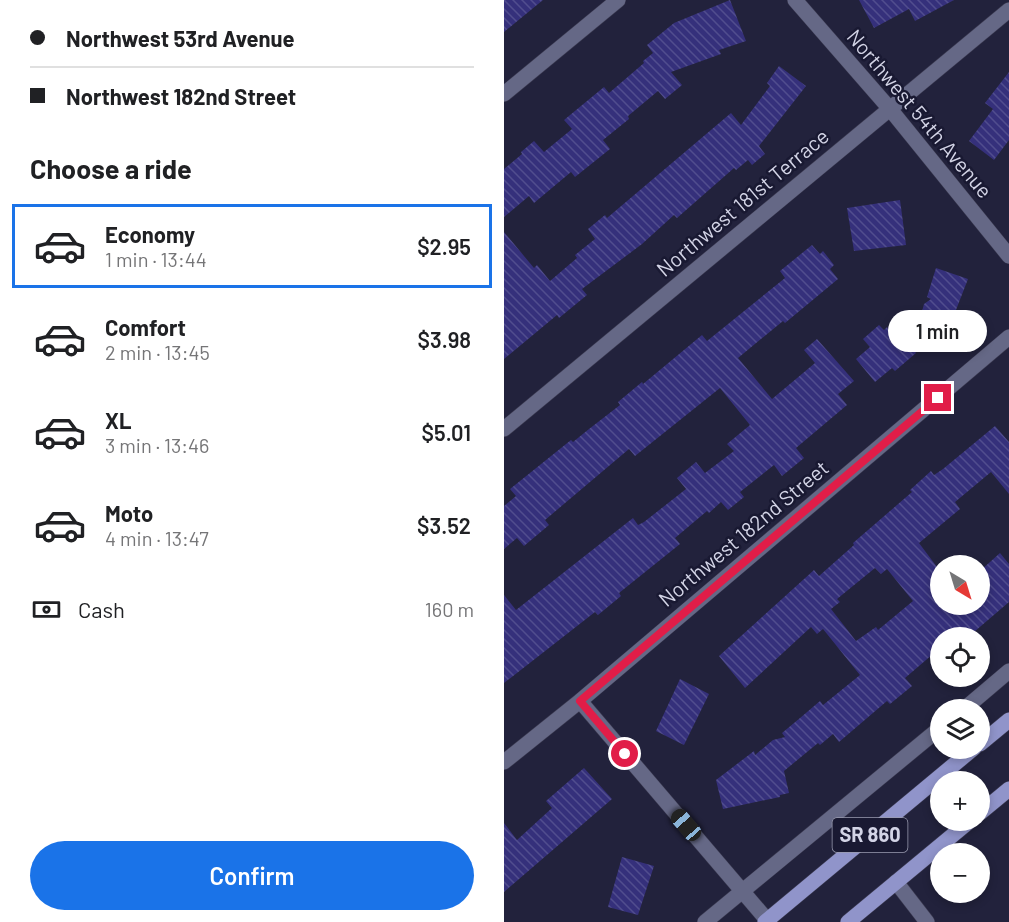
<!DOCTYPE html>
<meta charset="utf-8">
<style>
:root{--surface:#fff;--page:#f2f2f2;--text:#202124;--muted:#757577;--line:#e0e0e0;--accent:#1a73e8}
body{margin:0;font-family:Barlow,sans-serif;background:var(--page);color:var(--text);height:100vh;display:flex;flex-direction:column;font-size:22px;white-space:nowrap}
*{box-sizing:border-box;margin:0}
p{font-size:20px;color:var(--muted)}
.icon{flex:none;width:33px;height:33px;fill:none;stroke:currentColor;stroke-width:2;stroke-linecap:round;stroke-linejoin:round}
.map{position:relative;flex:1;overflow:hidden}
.panel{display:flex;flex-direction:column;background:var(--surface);width:504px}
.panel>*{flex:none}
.top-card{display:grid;align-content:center;height:132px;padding:0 30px;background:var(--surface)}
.needle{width:39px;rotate:142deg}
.buttons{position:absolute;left:426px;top:555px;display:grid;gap:12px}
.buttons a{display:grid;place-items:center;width:60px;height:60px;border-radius:50%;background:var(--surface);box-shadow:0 3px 9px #0003;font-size:30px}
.end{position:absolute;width:27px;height:27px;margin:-14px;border:8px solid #e11d48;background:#fff;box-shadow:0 0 0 3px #fff}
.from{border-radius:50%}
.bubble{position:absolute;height:42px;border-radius:21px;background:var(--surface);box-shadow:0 3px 9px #0003;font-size:20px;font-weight:600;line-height:42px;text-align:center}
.car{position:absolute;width:18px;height:36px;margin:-18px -9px;border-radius:8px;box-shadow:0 0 4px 2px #0007;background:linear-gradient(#222 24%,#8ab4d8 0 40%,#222 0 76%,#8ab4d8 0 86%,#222 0)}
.top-card b{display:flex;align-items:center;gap:21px;height:57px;font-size:22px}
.top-card b+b{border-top:2px solid var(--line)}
.top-card i{width:15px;height:15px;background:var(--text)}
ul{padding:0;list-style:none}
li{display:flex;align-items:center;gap:18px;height:84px;margin:0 12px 9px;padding:0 18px;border:3px solid transparent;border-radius:0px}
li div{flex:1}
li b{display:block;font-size:22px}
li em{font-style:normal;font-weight:600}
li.selected{border-color:var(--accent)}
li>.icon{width:54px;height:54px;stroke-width:1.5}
h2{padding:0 30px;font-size:27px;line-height:72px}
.pay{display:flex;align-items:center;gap:15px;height:66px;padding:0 30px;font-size:22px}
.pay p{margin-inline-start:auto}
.cta{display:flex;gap:12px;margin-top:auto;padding:12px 30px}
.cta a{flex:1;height:69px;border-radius:36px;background:var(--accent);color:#fff;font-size:24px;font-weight:600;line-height:69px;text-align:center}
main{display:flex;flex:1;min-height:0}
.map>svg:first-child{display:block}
.building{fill:url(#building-back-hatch);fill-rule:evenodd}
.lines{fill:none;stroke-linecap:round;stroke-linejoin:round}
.minor-casing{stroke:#3c3b51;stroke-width:16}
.major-casing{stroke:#3c3b51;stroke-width:16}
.minor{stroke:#656886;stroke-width:15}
.major{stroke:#9094ca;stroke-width:15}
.route{stroke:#e11d48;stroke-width:8}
.labels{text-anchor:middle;stroke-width:5;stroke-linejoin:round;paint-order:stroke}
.shield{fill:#191932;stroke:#9b9cb0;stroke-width:1.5}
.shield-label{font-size:20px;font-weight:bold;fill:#d3d4e6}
.street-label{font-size:21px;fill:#d3d4e6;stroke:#191932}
</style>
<main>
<section class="panel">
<div class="top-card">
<b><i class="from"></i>Northwest 53rd Avenue</b>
<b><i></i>Northwest 182nd Street</b>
</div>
<h2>Choose a ride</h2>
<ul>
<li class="selected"><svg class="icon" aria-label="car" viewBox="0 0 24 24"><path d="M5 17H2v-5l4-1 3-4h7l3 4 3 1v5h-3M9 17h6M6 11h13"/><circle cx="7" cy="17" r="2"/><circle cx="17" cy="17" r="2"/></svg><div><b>Economy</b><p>1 min · 13:44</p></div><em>$2.95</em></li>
<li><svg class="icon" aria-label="car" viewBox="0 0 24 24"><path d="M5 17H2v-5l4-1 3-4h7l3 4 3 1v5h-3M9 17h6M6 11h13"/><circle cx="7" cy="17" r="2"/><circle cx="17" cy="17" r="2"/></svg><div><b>Comfort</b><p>2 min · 13:45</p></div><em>$3.98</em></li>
<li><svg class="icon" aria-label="car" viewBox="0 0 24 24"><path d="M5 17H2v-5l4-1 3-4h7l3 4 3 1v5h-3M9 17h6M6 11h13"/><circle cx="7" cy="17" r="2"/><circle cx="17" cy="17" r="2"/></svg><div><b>XL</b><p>3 min · 13:46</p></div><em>$5.01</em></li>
<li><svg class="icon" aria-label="car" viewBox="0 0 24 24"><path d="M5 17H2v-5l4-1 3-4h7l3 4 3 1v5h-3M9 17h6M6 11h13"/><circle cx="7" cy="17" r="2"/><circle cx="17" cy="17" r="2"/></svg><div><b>Moto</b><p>4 min · 13:47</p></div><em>$3.52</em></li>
</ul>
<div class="pay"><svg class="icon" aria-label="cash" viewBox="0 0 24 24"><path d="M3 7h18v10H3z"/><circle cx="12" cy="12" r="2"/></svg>Cash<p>160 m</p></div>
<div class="cta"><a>Confirm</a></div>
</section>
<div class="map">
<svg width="505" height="922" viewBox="0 0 505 922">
<defs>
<pattern id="building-back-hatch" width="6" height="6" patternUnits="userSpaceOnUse" patternTransform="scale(1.5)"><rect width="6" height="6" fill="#35307b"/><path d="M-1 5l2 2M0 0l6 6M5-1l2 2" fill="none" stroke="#514d8e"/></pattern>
</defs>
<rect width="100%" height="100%" fill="#22223c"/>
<path class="building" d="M0,0h39l-39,32z
M226,0l16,41 -27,9 2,4 -50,18 11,13 -17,14 -7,-8 -30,25 1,3 -26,21 7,9 -35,28 -4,-5 -37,31 -5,-7 -25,21v-48l18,-15 -1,-2 13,-11 10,11 28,-23 -8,-9 40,-33 5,6 35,-30 -1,-2 10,-8 -6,-8 27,-22z
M355,0h95l-39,21 -6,-12 -35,19z
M275,66l27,20 -47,60 6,8 -13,11 -4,-5 -12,10 -2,-2 -57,50 -3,-3 -32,29 -60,45 5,6 -28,23 -2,-3 -53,44v-127l30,36 3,-3 13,16 27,-23 -2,-3 20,-16 -7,-10 17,-14 2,3 124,-105 10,12 29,-39 -3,-3z
M505,72v68l-15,20 -25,-19 24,-32 -8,-6z
M396,200l6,45 -52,6 -7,-43z
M308,245l8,9 3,-3 11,14 -4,4 8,10 -53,44 -2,-2 -45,37 34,41 43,-36 -11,-13 13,-11 37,42 -16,13 9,11 -51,43 8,10 -22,18 -8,-11 -34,27 4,5 -16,13 -7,-8 -12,11 -2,-2 -32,27 5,6 -61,49 2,3 -23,19 -3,-3 -91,71v-88l12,15 117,-92 5,7 6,-3 42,-33 -9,-11 19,-16 9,11 29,-22 -7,-7 23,-19 -30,-37 -85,68 -6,-7 -84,71 4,5 -25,21 -7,-8 -13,11v-43l12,-10 -6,-7 61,-49 2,2 16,-13 31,-24 -2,-3 24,-20 1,2 59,-49 5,6 78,-63 -5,-7z
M432,268l32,11 -19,49 -29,-9 4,-15 7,-5 -4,-2z
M375,325l5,5 3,-3 3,4 5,-4 21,26 -21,18 -3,-3 -17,14 -19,-23 14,-12 -7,-8z
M491,426l14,16v52l-18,-22 -36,30 5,7 -41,34 21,28v33h40v-33l20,-18 9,11v38l-42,36h-27v10l-35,30 7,8 -22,18 -3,-3 -48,41 -6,-8 -13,11 -2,-2 -34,28 5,22 -9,2v2l-57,12 -7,-29 38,-29 1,4 18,-15 12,-3 -3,-4 18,-15 20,-17 3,4 37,-30 -37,-46 -6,5 -6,-7 -66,61 -26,-32 95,-86 5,6 35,-31 -1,-2 59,-51 -2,-2 21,-19 3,4 9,-6zM371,568l6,6 6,-5 26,32 -35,29 -2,-3 -20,14 -25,-32 9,-7 -3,-3z
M176,679l29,15 -25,51 -28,-14z
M80,768l28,31 -108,93v-69l13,17 35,-32 -6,-7z
M118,857l32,9 -16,49 -30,-8z"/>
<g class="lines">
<g class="minor-casing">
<path id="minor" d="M291,0l95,109 119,147
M0,94l114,-94
M0,429l505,-419
M76,701l187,219
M459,710l46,-39
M0,762l76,-61 429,-364
M392,882l31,40
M201,922l235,-194"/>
</g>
<g class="major-casing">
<path id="major" d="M476,744l29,-24
M476,813l29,-24
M261,922l209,-174
M344,922l123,-102"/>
</g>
<use href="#minor" class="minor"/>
<use href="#major" class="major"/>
</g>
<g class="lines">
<path class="route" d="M121,754l-45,-53 358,-303"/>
</g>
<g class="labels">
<rect class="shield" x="328.5" y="818" width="75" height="34" rx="4.5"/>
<g class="shield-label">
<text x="366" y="842">SR 860</text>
</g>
<g class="street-label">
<text transform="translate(415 114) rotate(50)" y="7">Northwest 54th Avenue</text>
<text transform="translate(239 203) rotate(-40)" y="7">Northwest 181st Terrace</text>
<text transform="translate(240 534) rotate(-40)" y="7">Northwest 182nd Street</text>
</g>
</g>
</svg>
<div class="buttons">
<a><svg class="needle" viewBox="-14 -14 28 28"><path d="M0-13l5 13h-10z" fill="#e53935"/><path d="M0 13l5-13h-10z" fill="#757577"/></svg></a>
<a><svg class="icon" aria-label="locate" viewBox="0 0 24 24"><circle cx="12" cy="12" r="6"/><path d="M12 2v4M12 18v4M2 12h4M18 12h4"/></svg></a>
<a><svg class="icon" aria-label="layers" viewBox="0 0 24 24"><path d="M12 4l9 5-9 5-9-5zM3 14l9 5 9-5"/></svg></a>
<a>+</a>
<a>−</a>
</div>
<i class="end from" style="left:121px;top:754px"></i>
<i class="end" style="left:434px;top:398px"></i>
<div class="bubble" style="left:384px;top:310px;width:99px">1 min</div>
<i class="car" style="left:182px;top:825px;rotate:319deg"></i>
</div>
</main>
